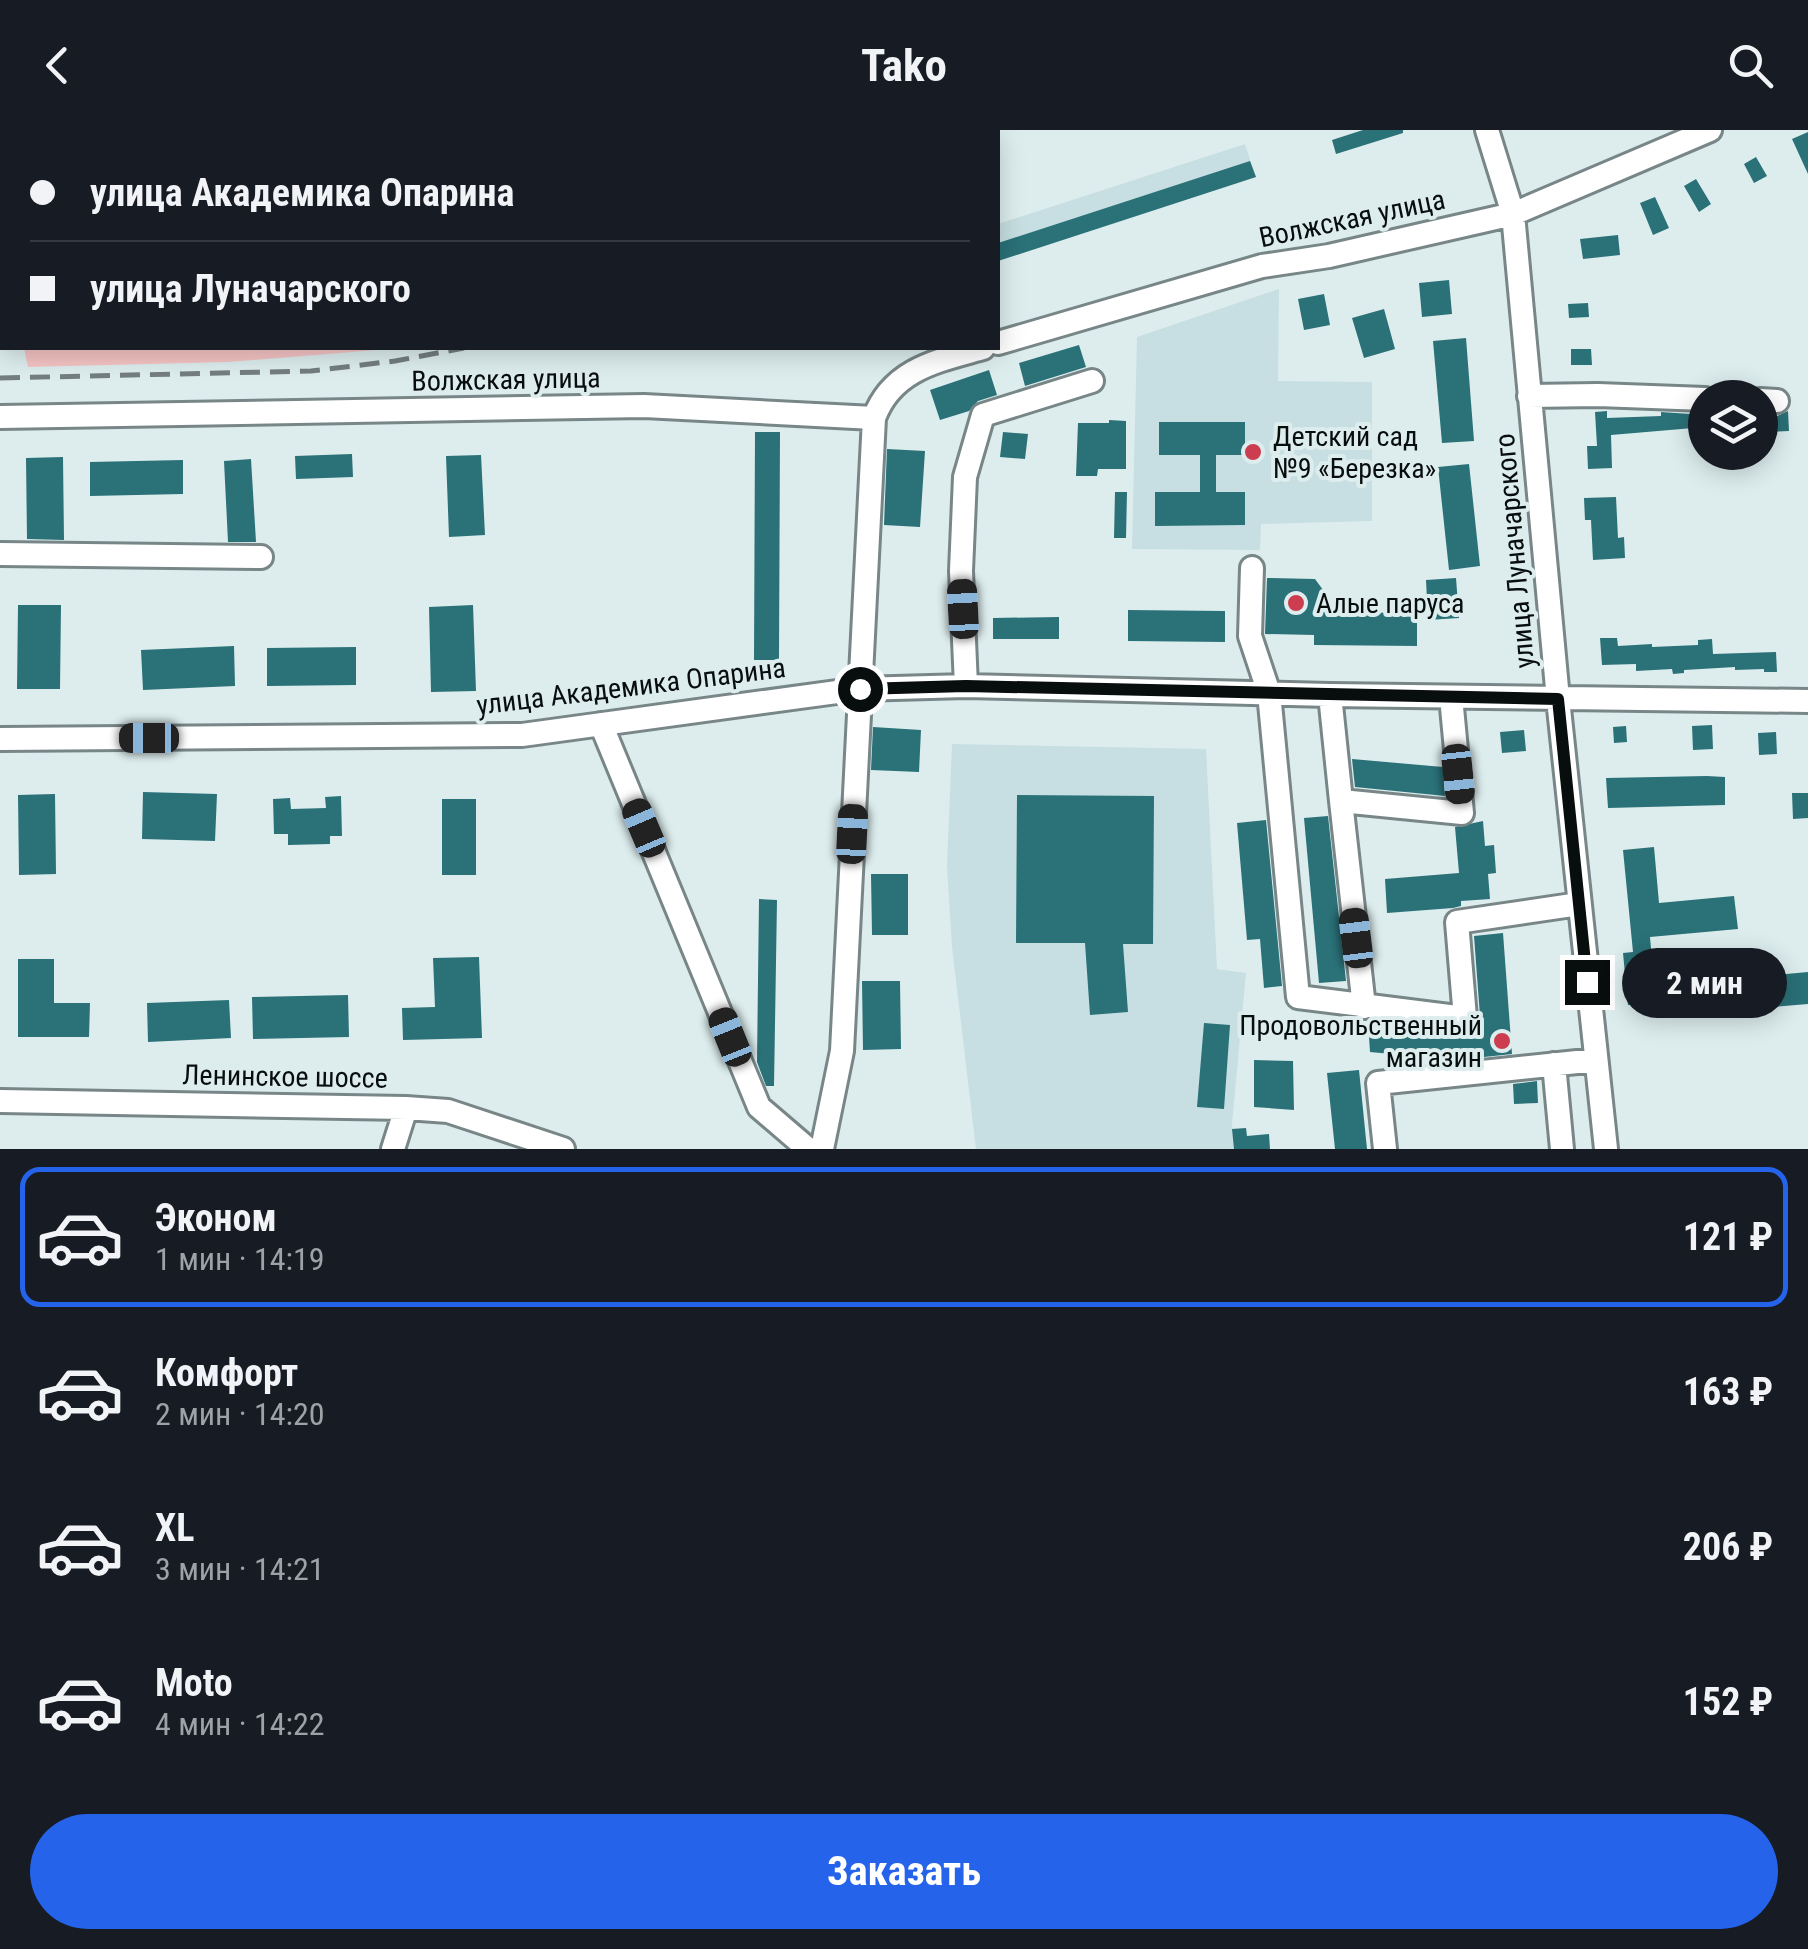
<!DOCTYPE html>
<html lang="ru">
<meta charset="utf-8">
<style>
:root{--surface:#171b24;--page:#242831;--text:#f1f3f6;--muted:#9ea1a6;--line:#363941;--accent:#2563eb}
body{margin:0;font-family:"Roboto Condensed",sans-serif;background:var(--page);color:var(--text);height:100vh;display:flex;flex-direction:column;font-size:38px;white-space:nowrap}
*{box-sizing:border-box;margin:0}
p{font-size:32px;color:var(--muted)}
.icon{flex:none;width:55px;height:55px;fill:none;stroke:currentColor;stroke-width:2;stroke-linecap:round;stroke-linejoin:round}
.map{position:relative;height:1019px;overflow:hidden}
.side{display:flex;flex-direction:column;background:var(--surface);flex:1}
.side>*{flex:none}
.guide{position:absolute;left:0px;top:0px;width:1000px;height:220px;box-shadow:0 5px 25px #0003;display:grid;align-content:center;height:220px;padding:0 30px;background:var(--surface)}
.tools{position:absolute;left:1688px;top:250px;display:grid;gap:20px}
.tools a{display:grid;place-items:center;width:90px;height:90px;border-radius:50%;background:var(--surface);box-shadow:0 5px 25px #0003;font-size:50px}
.end{position:absolute;width:45px;height:45px;margin:-22px;border:12px solid #080d0d;background:#fff;box-shadow:0 0 0 5px #fff}
.from{border-radius:50%}
.bubble{position:absolute;height:70px;border-radius:35px;background:var(--surface);box-shadow:0 5px 25px #0003;font-size:32px;font-weight:700;line-height:70px;text-align:center}
.car{position:absolute;width:30px;height:60px;margin:-30px -15px;border-radius:12px;box-shadow:0 0 8px 2px #0007;background:linear-gradient(#222 24%,#8ab4d8 0 40%,#222 0 76%,#8ab4d8 0 86%,#222 0)}
.guide b{display:flex;align-items:center;gap:35px;height:95px;font-size:38px}
.guide b+b{border-top:2px solid var(--line)}
.guide i{width:25px;height:25px;background:var(--text)}
ul{padding:18px 0 0;list-style:none}
li{display:flex;align-items:center;gap:30px;height:140px;margin:0 20px 15px;padding:0 10px;border:5px solid transparent;border-radius:20px}
li div{flex:1}
li b{display:block;font-size:38px}
li em{font-style:normal;font-weight:700}
li.active{border-color:var(--accent)}
li>.icon{width:90px;height:90px;stroke-width:1.5}
.action{display:flex;gap:20px;margin-top:auto;padding:20px 30px}
.action a{flex:1;height:115px;border-radius:60px;background:var(--accent);color:#fff;font-size:40px;font-weight:700;line-height:115px;text-align:center}
header{display:flex;justify-content:space-between;align-items:center;height:130px;padding:0 30px;background:var(--surface);font-size:45px;font-weight:700}
.map>svg:first-child{display:block}
.built{fill:#c7dfe2}
.green{fill:#f5c4c4}
.building{fill:#2a7178}
.lines{fill:none;stroke-linecap:round;stroke-linejoin:round}
.minor-casing{stroke:#788688;stroke-width:28}
.minor{stroke:#fff;stroke-width:22}
.rail{stroke:#747e7f;stroke-width:5;stroke-dasharray:20 10;stroke-linecap:butt}
.route{stroke:#080d0d;stroke-width:12}
.poi-dot{fill:#cd3d50;stroke:#ddedee;stroke-width:4}
.labels{text-anchor:middle;stroke-width:8;stroke-linejoin:round;paint-order:stroke}
.street-label{font-size:28px;fill:#080d0d;stroke:#ddedee}
.poi-label{font-size:28px;fill:#080d0d;stroke:#ddedee;text-anchor:start}
</style>
<header><svg class="icon" aria-label="back" viewBox="0 0 24 24"><path d="M15 5l-7 7 7 7"/></svg>Tako<svg class="icon" aria-label="search" viewBox="0 0 24 24"><circle cx="10" cy="10" r="6"/><path d="M15 15l6 6"/></svg></header>
<div class="map">
<svg width="1808" height="1019" viewBox="0 0 1808 1019">
<rect width="100%" height="100%" fill="#ddedee"/>
<path class="built" d="M1245,14l11,33 -258,84v-37z
M1279,159l-1,92 94,1v139l-111,3 -1,26 -128,-1 5,-212z
M952,614l254,5 11,220 29,4 -14,151 2,25h-258l-24,-202 -5,-81z"/>
<path class="green" d="M225,0h562l-562,2z
M24,218h376l-172,14 -200,5z"/>
<path class="building" d="M1363,0h40v3l-67,21 -4,-14z
M1808,2v42l-16,-35z
M1756,27l11,19 -13,7 -10,-19z
M1250,31l6,16 -258,84v-18z
M1696,49l15,25 -12,8 -15,-26z
M1655,67l14,31 -16,7 -13,-32z
M1618,105l2,20 -37,4 -3,-20z
M1449,150l3,34 -30,3 -3,-34z
M1324,164l6,31 -26,5 -6,-31z
M1588,173l1,14 -20,1 -1,-14z
M1384,179l11,40 -31,9 -12,-40z
M1466,208l8,103 -32,2 -9,-102z
M1079,215l7,22 -61,19 -6,-23z
M1571,219h20l1,16h-21z
M989,240l8,25 -19,6 -9,10 -29,9 -10,-30z
M1607,281v7l54,-2v-4l44,3v12l-94,8 1,33 -24,1 -1,-23h10l-2,-34z
M1788,281l1,20 -23,1 -1,-17 12,1z
M1109,290l17,1v48h-28l-1,7h-21l2,-53h31z
M1159,292h86v33h-29v37h29v33l-90,1v-34h45v-37h-41z
M755,302h25l-1,228h-25z
M1003,302l25,2 -3,25 -25,-2z
M887,319l38,2 -5,76 -36,-2z
M352,324l1,23 -57,2 -1,-23z
M481,325l4,80 -36,2 -3,-81z
M63,327l1,83 -37,-1 -1,-81z
M251,329l5,83h-28l-4,-81z
M183,330v34l-93,2v-34z
M1469,334l11,102 -31,4 -11,-103z
M1115,362h12l-1,46h-12z
M1616,367l2,41 6,-1 1,21 -32,2 -2,-40h-6l-1,-22z
M1267,448l48,1 11,15 1,18 90,1v33l-103,-1v-10l-49,-1z
M1456,448l3,40 -31,2 -2,-40z
M18,475h43l-1,84h-43z
M473,475l3,86 -45,1 -2,-85z
M1128,480l97,1v31l-97,-1z
M1059,487v22h-66v-21z
M1600,508h17l1,8 34,-2v3l46,-2v-5l14,-1 1,15 63,-2 1,20h-13v-3l-29,1v-3l-51,3v3l-11,1 -1,-5 -36,2v-7l-34,1z
M234,516l1,40 -92,4 -2,-40z
M356,517v38l-89,1v-38z
M1712,595l1,24 -20,1 -1,-24z
M1626,596l1,16 -13,1 -1,-16z
M873,597l48,3 -2,42 -48,-2z
M1524,600l2,21 -24,2 -2,-21z
M1776,602l1,22 -18,1 -1,-22z
M1352,629l91,8 2,29 -90,-9z
M1707,646l18,1v28l-117,3 -2,-30z
M143,662l74,2 -2,47 -73,-2z
M1792,663h16v25l-15,1z
M55,664l1,80 -37,1 -1,-80z
M1017,665l137,1 -1,148h-30l5,68 -38,3 -5,-72h-69z
M341,666l1,40h-12v8l-42,1v-11h-14l-1,-35 17,-1 1,11 35,-1 -1,-11z
M442,669h34v76h-34z
M1328,686l18,165 -27,2 -15,-165z
M1266,690l16,166 -18,2 -4,-49 -13,1 -10,-117z
M1483,691l2,25 9,-1 2,28 -8,1 2,25 -29,2v5l-8,2 -66,5 -2,-34 74,-6 -4,-46z
M1654,717l5,56 75,-7 4,33 -88,8 2,23 19,-2 1,13 17,-2v10l5,3 114,-10v32l-115,10 -7,-2v-12l-58,5 -5,-52 10,-1 -10,-102z
M871,744h37v61h-36z
M759,769l18,1 -3,186h-8l-9,-24z
M1503,803l9,121 -56,6 -86,-8 -2,-31 95,12 18,-4 -7,-93z
M479,827l3,81 -79,2 -1,-32 33,-1 -2,-49z
M18,829h36v44h36l-1,34h-71z
M862,851h38l1,68 -38,1z
M348,865l1,42 -96,2 -1,-42z
M229,870l2,38 -83,4 -1,-39z
M1204,893l26,2 -6,84 -27,-2z
M1254,930l39,1 1,49 -40,-3z
M1359,940l8,79h-32l-8,-76z
M1537,951l1,22 -24,1 -1,-20z
M1246,998l1,8 22,-2 1,15h-36l-2,-20z"/>
<g class="lines">
<g class="minor-casing">
<path id="minor" d="M1487,0l26,84 45,485 48,450
M998,213l264,-77 67,-10 184,-42 197,-84
M1529,266l69,-1 107,4
M1760,270l17,1
M0,287l644,-11 230,12c18,-49 63,-57 109,-70
M0,424l261,3
M1252,438l-2,68 19,57 29,304 167,21 -8,-96 122,-18
M966,556l-5,-115 4,-94 18,-62 109,-34
M1330,565l11,106 121,12 -11,-116
M601,594l158,383 49,42
M0,609l522,-4 337,-46 107,-3 364,9 478,6
M1341,671l23,206
M1554,934l8,85
M0,971l406,7 42,3 115,38
M393,1019l13,-41
M822,1019l20,-98 32,-633
M1385,1019l-7,-66 218,-23"/>
</g>
<use href="#minor" class="minor"/>
<path class="rail" d="M923,2l3,-2
M0,248l311,-7 84,-10 69,-13"/>
</g>
<g class="lines">
<path class="route" d="M860,559l106,-3 592,13 29,283"/>
</g>
<g class="poi-dot">
<circle cx="1253" cy="322" r="10"/>
<circle cx="1296" cy="473" r="10"/>
<circle cx="1502" cy="911" r="10"/>
</g>
<g class="labels">
<g class="street-label">
<text transform="translate(1352 88) rotate(-12)" y="10">Волжская улица</text>
<text transform="translate(506 249) rotate(-1)" y="10">Волжская улица</text>
<text transform="translate(1514 421) rotate(-95)" y="10">улица Луначарского</text>
<text transform="translate(631 556) rotate(-7)" y="10">улица Академика Опарина</text>
<text transform="translate(285 946) rotate(1)" y="10">Ленинское шоссе</text>
</g>
<g class="poi-label">
<text x="1273" y="316">Детский сад<tspan x="1273" dy="32">№9 «Березка»</tspan></text>
<text x="1316" y="483">Алые паруса</text>
<text x="1482" y="905" text-anchor="end">Продовольственный<tspan x="1482" dy="32">магазин</tspan></text>
</g>
</g>
</svg>
<div class="tools">
<a><svg class="icon" aria-label="layers" viewBox="0 0 24 24"><path d="M12 4l9 5-9 5-9-5zM3 14l9 5 9-5"/></svg></a>
</div>
<i class="end from" style="left:860px;top:559px"></i>
<i class="end" style="left:1587px;top:852px"></i>
<div class="bubble" style="left:1622px;top:818px;width:165px">2 мин</div>
<i class="car" style="left:963px;top:479px;rotate:357deg"></i>
<i class="car" style="left:149px;top:608px;rotate:270deg"></i>
<i class="car" style="left:1458px;top:644px;rotate:174deg"></i>
<i class="car" style="left:644px;top:698px;rotate:337deg"></i>
<i class="car" style="left:852px;top:704px;rotate:3deg"></i>
<i class="car" style="left:1356px;top:808px;rotate:353deg"></i>
<i class="car" style="left:730px;top:907px;rotate:338deg"></i>
<div class="guide">
<b><i class="from"></i>улица Академика Опарина</b>
<b><i></i>улица Луначарского</b>
</div>
</div>
<section class="side">
<ul>
<li class="active"><svg class="icon" aria-label="car" viewBox="0 0 24 24"><path d="M5 17H2v-5l4-1 3-4h7l3 4 3 1v5h-3M9 17h6M6 11h13"/><circle cx="7" cy="17" r="2"/><circle cx="17" cy="17" r="2"/></svg><div><b>Эконом</b><p>1 мин · 14:19</p></div><em>121 ₽</em></li>
<li><svg class="icon" aria-label="car" viewBox="0 0 24 24"><path d="M5 17H2v-5l4-1 3-4h7l3 4 3 1v5h-3M9 17h6M6 11h13"/><circle cx="7" cy="17" r="2"/><circle cx="17" cy="17" r="2"/></svg><div><b>Комфорт</b><p>2 мин · 14:20</p></div><em>163 ₽</em></li>
<li><svg class="icon" aria-label="car" viewBox="0 0 24 24"><path d="M5 17H2v-5l4-1 3-4h7l3 4 3 1v5h-3M9 17h6M6 11h13"/><circle cx="7" cy="17" r="2"/><circle cx="17" cy="17" r="2"/></svg><div><b>XL</b><p>3 мин · 14:21</p></div><em>206 ₽</em></li>
<li><svg class="icon" aria-label="car" viewBox="0 0 24 24"><path d="M5 17H2v-5l4-1 3-4h7l3 4 3 1v5h-3M9 17h6M6 11h13"/><circle cx="7" cy="17" r="2"/><circle cx="17" cy="17" r="2"/></svg><div><b>Moto</b><p>4 мин · 14:22</p></div><em>152 ₽</em></li>
</ul>
<div class="action"><a>Заказать</a></div>
</section>
